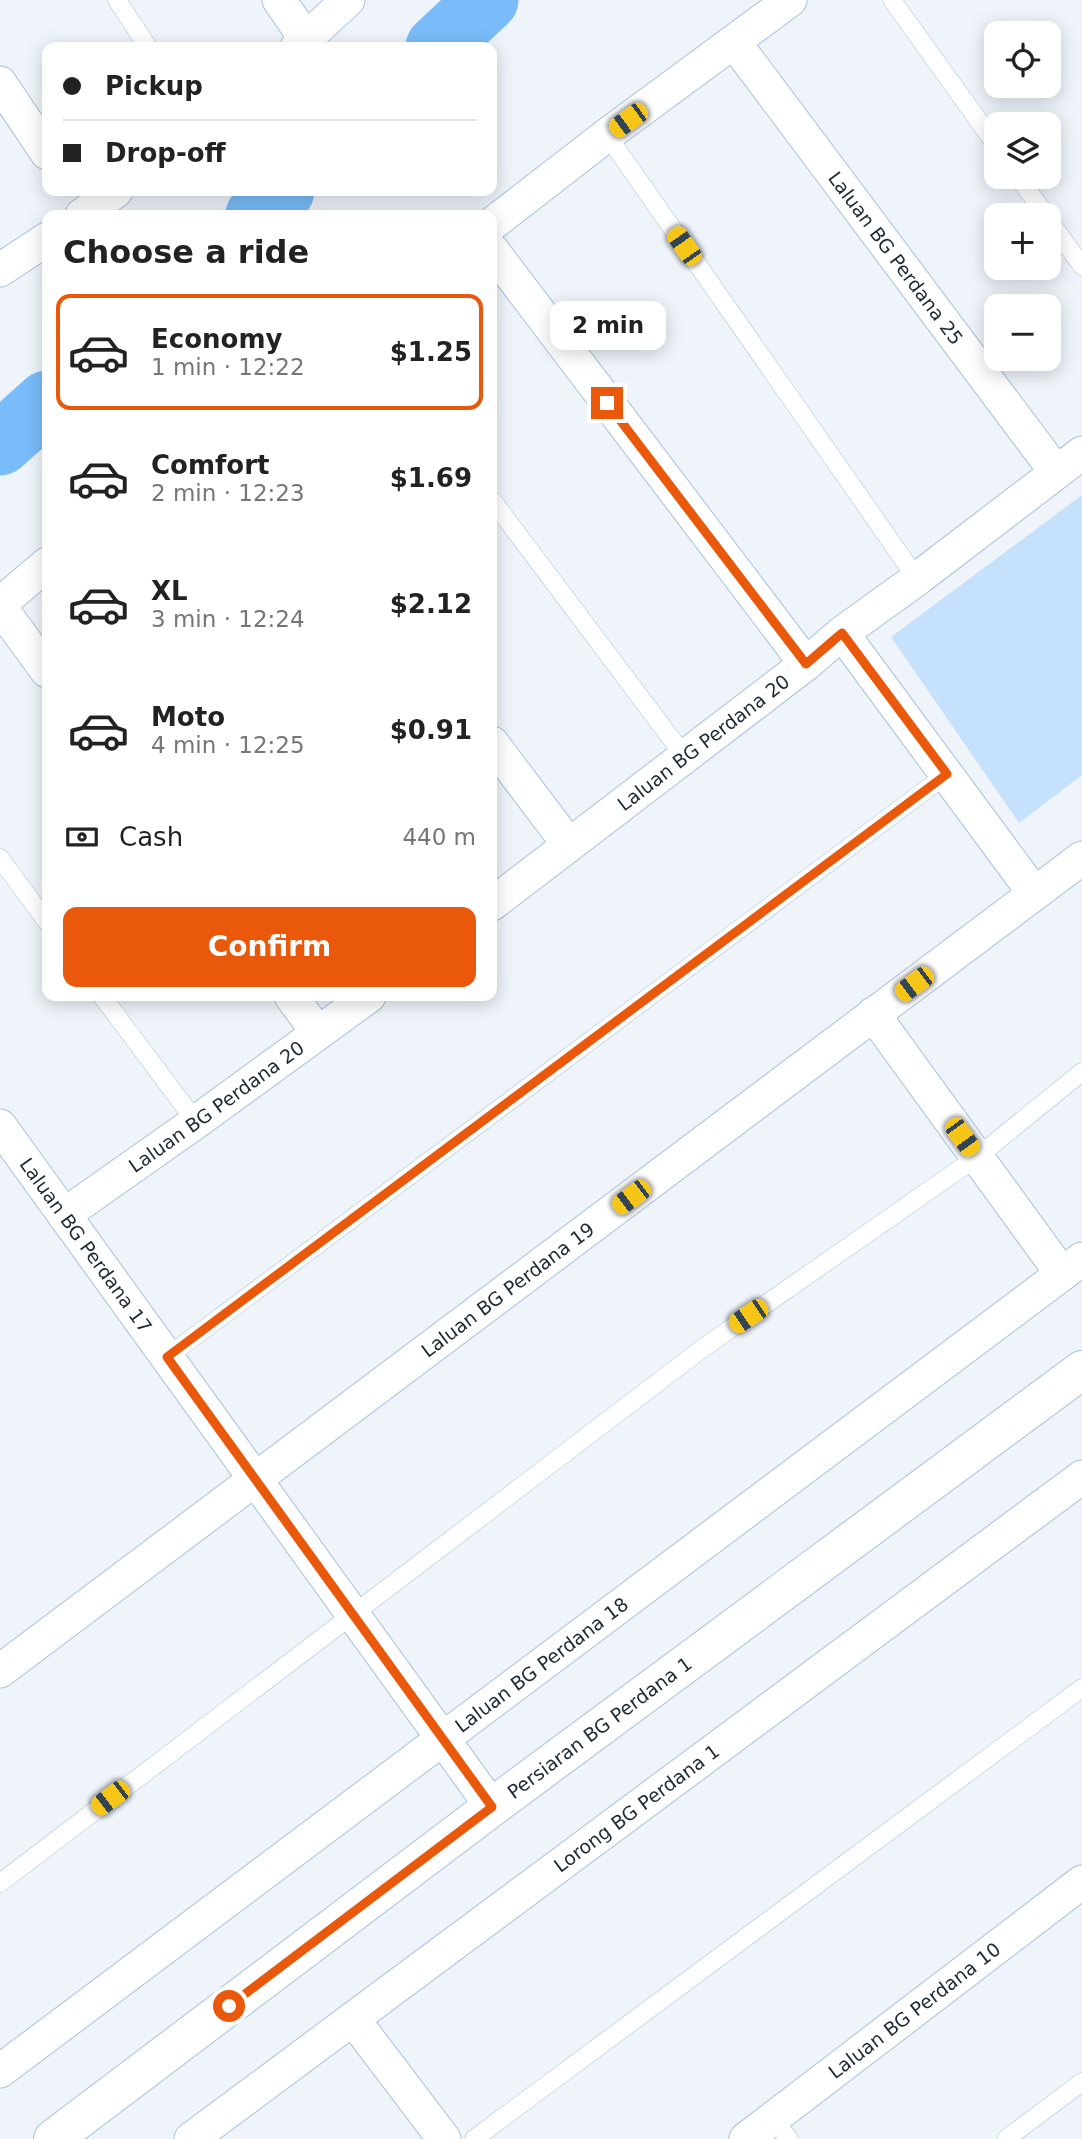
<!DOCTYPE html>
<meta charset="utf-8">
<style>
:root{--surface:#fff;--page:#f6f6f6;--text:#222;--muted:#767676;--line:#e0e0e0;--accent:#ea580c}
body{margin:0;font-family:"DejaVu Sans",sans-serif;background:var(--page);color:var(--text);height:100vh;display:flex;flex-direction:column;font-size:26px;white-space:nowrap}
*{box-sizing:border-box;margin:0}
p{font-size:23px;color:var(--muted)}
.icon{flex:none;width:38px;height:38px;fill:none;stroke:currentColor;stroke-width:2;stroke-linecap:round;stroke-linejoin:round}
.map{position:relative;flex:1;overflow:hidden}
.side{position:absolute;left:42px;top:210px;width:455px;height:791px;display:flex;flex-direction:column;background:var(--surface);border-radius:14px;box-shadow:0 4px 18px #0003}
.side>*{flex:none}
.hud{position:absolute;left:42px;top:42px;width:455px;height:154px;border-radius:14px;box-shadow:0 4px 18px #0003;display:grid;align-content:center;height:154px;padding:0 21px;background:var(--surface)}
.controls{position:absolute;left:984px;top:21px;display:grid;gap:14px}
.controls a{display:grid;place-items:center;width:77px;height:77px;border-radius:14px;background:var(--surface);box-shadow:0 4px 18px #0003;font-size:35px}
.end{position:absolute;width:32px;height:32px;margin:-16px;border:9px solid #ea580c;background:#fff;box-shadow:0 0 0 4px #fff}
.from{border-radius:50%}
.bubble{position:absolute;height:49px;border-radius:14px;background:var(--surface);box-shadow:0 4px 18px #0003;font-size:23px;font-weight:700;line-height:49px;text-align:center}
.car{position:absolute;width:21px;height:42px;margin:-21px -10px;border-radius:9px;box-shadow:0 0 5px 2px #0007;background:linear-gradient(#f5c518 24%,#345 0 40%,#f5c518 0 76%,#345 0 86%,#f5c518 0)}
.hud b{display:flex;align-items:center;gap:24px;height:66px;font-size:26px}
.hud b+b{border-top:2px solid var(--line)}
.hud i{width:18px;height:18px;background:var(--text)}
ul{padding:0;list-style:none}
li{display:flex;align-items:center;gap:21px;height:116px;margin:0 14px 10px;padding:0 7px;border:4px solid transparent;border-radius:14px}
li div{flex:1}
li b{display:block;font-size:26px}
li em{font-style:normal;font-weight:700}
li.active{border-color:var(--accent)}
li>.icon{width:63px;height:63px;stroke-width:1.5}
h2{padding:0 21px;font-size:32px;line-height:84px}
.pay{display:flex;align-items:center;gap:18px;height:77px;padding:0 21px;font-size:26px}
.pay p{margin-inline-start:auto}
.primary-button{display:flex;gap:14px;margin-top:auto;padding:14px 21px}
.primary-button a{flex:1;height:80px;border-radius:14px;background:var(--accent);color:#fff;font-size:28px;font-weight:700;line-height:80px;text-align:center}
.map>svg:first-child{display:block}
.green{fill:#c6e1fc}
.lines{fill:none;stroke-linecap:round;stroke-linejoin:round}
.river{stroke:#79bcf9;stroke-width:63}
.service-casing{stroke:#a5c1dc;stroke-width:19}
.minor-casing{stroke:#a5c1dc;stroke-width:35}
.tertiary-casing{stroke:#a5c1dc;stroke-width:40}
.service{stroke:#fff;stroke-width:18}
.minor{stroke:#fff;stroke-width:33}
.tertiary{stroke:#fff;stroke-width:38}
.route{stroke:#ea580c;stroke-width:9}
.labels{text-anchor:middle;stroke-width:7;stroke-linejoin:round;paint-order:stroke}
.street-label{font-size:19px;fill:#1e2934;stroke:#fff}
</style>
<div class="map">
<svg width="1082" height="2139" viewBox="0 0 1082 2139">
<rect width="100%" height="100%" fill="#eef4fa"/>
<path class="green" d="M1082,495v280l-63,48 -128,-186z"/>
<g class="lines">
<path class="river" d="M437,47l50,-47
M257,215l26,-24
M0,444l47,-42"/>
<g class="service-casing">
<path id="service" d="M117,0l31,47
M892,0l104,145
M607,135l310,444
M1018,177l28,38
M1048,219l34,47
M492,500l193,257
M0,858l47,64
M102,996l94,126
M167,1357l780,-583
M0,1883l703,-535 274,-191 105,-85
M773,2119l16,20
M474,2139l608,-451
M1006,2139l76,-57"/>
</g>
<g class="minor-casing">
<g id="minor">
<path d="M279,0l27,39"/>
<path id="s1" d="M734,42l322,430"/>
<path d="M297,47l51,-47"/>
<path d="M0,83l47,70"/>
<path d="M82,215l34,-24"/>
<path d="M492,224l115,-89 183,-135"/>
<path d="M492,250l314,414"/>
<path d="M0,270l47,-31"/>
<path d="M0,604l47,-40"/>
<path d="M0,607l47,64"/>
<path d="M842,633l192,260"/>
<path d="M492,743l77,102"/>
<path id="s2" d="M492,904l314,-240 36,-31 75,-54 165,-126"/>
<path d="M291,996l27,37"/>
<path d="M873,1014l189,260"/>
<path id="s3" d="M0,1126l492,681"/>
<path id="s4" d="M64,1215l132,-93 173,-126"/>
<path id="s5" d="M0,1671l1082,-813"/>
<path d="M353,2019l91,120"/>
<path id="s6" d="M0,2071l1082,-812"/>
<path id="s7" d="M191,2139l891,-662"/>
<path id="s8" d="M746,2139l336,-257"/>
</g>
</g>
<g class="tertiary-casing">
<g id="tertiary">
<path id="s9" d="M53,2139l439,-332 590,-437"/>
</g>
</g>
<use href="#service" class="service"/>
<use href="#minor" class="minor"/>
<use href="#tertiary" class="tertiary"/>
</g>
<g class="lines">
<path class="route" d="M229,2006l263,-199 -325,-450 780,-583 -105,-141 -36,31 -199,-261"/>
</g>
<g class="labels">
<g class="street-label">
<text dy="7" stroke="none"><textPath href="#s1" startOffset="270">Laluan BG Perdana 25</textPath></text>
<text dy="7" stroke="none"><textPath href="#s2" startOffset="266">Laluan BG Perdana 20</textPath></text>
<text dy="7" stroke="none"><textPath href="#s4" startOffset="187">Laluan BG Perdana 20</textPath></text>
<text dy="7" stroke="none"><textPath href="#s3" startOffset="147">Laluan BG Perdana 17</textPath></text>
<text dy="7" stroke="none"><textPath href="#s5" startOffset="635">Laluan BG Perdana 19</textPath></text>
<text dy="7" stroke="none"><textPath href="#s6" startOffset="677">Laluan BG Perdana 18</textPath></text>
<text dy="7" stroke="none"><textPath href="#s9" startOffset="684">Persiaran BG Perdana 1</textPath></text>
<text dy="7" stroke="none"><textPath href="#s7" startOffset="555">Lorong BG Perdana 1</textPath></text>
<text dy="7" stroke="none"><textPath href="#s8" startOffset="212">Laluan BG Perdana 10</textPath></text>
</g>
</g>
</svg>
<div class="controls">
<a><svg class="icon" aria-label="locate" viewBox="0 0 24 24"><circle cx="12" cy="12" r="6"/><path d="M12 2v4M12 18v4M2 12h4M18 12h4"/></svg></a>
<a><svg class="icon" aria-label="layers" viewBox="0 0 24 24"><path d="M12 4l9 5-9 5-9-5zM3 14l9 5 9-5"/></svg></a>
<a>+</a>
<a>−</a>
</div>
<i class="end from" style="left:229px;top:2006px"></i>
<i class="end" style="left:607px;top:403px"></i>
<div class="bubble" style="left:550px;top:301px;width:116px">2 min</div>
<i class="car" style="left:628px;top:120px;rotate:234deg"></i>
<i class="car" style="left:684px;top:246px;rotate:325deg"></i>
<i class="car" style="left:914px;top:984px;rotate:233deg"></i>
<i class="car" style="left:962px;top:1137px;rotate:144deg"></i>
<i class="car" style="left:631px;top:1197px;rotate:233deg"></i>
<i class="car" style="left:748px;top:1316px;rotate:236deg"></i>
<i class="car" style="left:110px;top:1798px;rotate:233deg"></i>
<div class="hud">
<b><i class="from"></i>Pickup</b>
<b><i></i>Drop-off</b>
</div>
<section class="side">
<h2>Choose a ride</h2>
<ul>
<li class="active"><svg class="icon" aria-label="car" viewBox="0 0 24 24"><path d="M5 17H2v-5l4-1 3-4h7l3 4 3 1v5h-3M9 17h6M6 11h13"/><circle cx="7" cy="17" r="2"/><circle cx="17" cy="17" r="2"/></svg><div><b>Economy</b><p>1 min · 12:22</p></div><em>$1.25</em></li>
<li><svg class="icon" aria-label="car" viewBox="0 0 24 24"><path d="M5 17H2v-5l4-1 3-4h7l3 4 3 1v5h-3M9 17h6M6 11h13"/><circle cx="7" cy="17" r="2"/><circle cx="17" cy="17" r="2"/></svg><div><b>Comfort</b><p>2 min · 12:23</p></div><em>$1.69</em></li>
<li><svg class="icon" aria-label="car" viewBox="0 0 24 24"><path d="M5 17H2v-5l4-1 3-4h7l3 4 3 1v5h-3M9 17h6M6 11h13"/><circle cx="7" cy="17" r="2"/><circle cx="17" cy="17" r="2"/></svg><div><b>XL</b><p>3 min · 12:24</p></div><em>$2.12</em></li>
<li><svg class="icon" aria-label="car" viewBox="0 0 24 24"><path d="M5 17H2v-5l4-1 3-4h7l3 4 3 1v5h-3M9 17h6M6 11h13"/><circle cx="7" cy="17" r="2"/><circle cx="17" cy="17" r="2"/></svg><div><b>Moto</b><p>4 min · 12:25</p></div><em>$0.91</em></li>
</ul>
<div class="pay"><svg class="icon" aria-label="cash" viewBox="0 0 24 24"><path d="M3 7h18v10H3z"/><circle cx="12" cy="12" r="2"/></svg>Cash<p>440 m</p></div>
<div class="primary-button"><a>Confirm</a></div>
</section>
</div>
